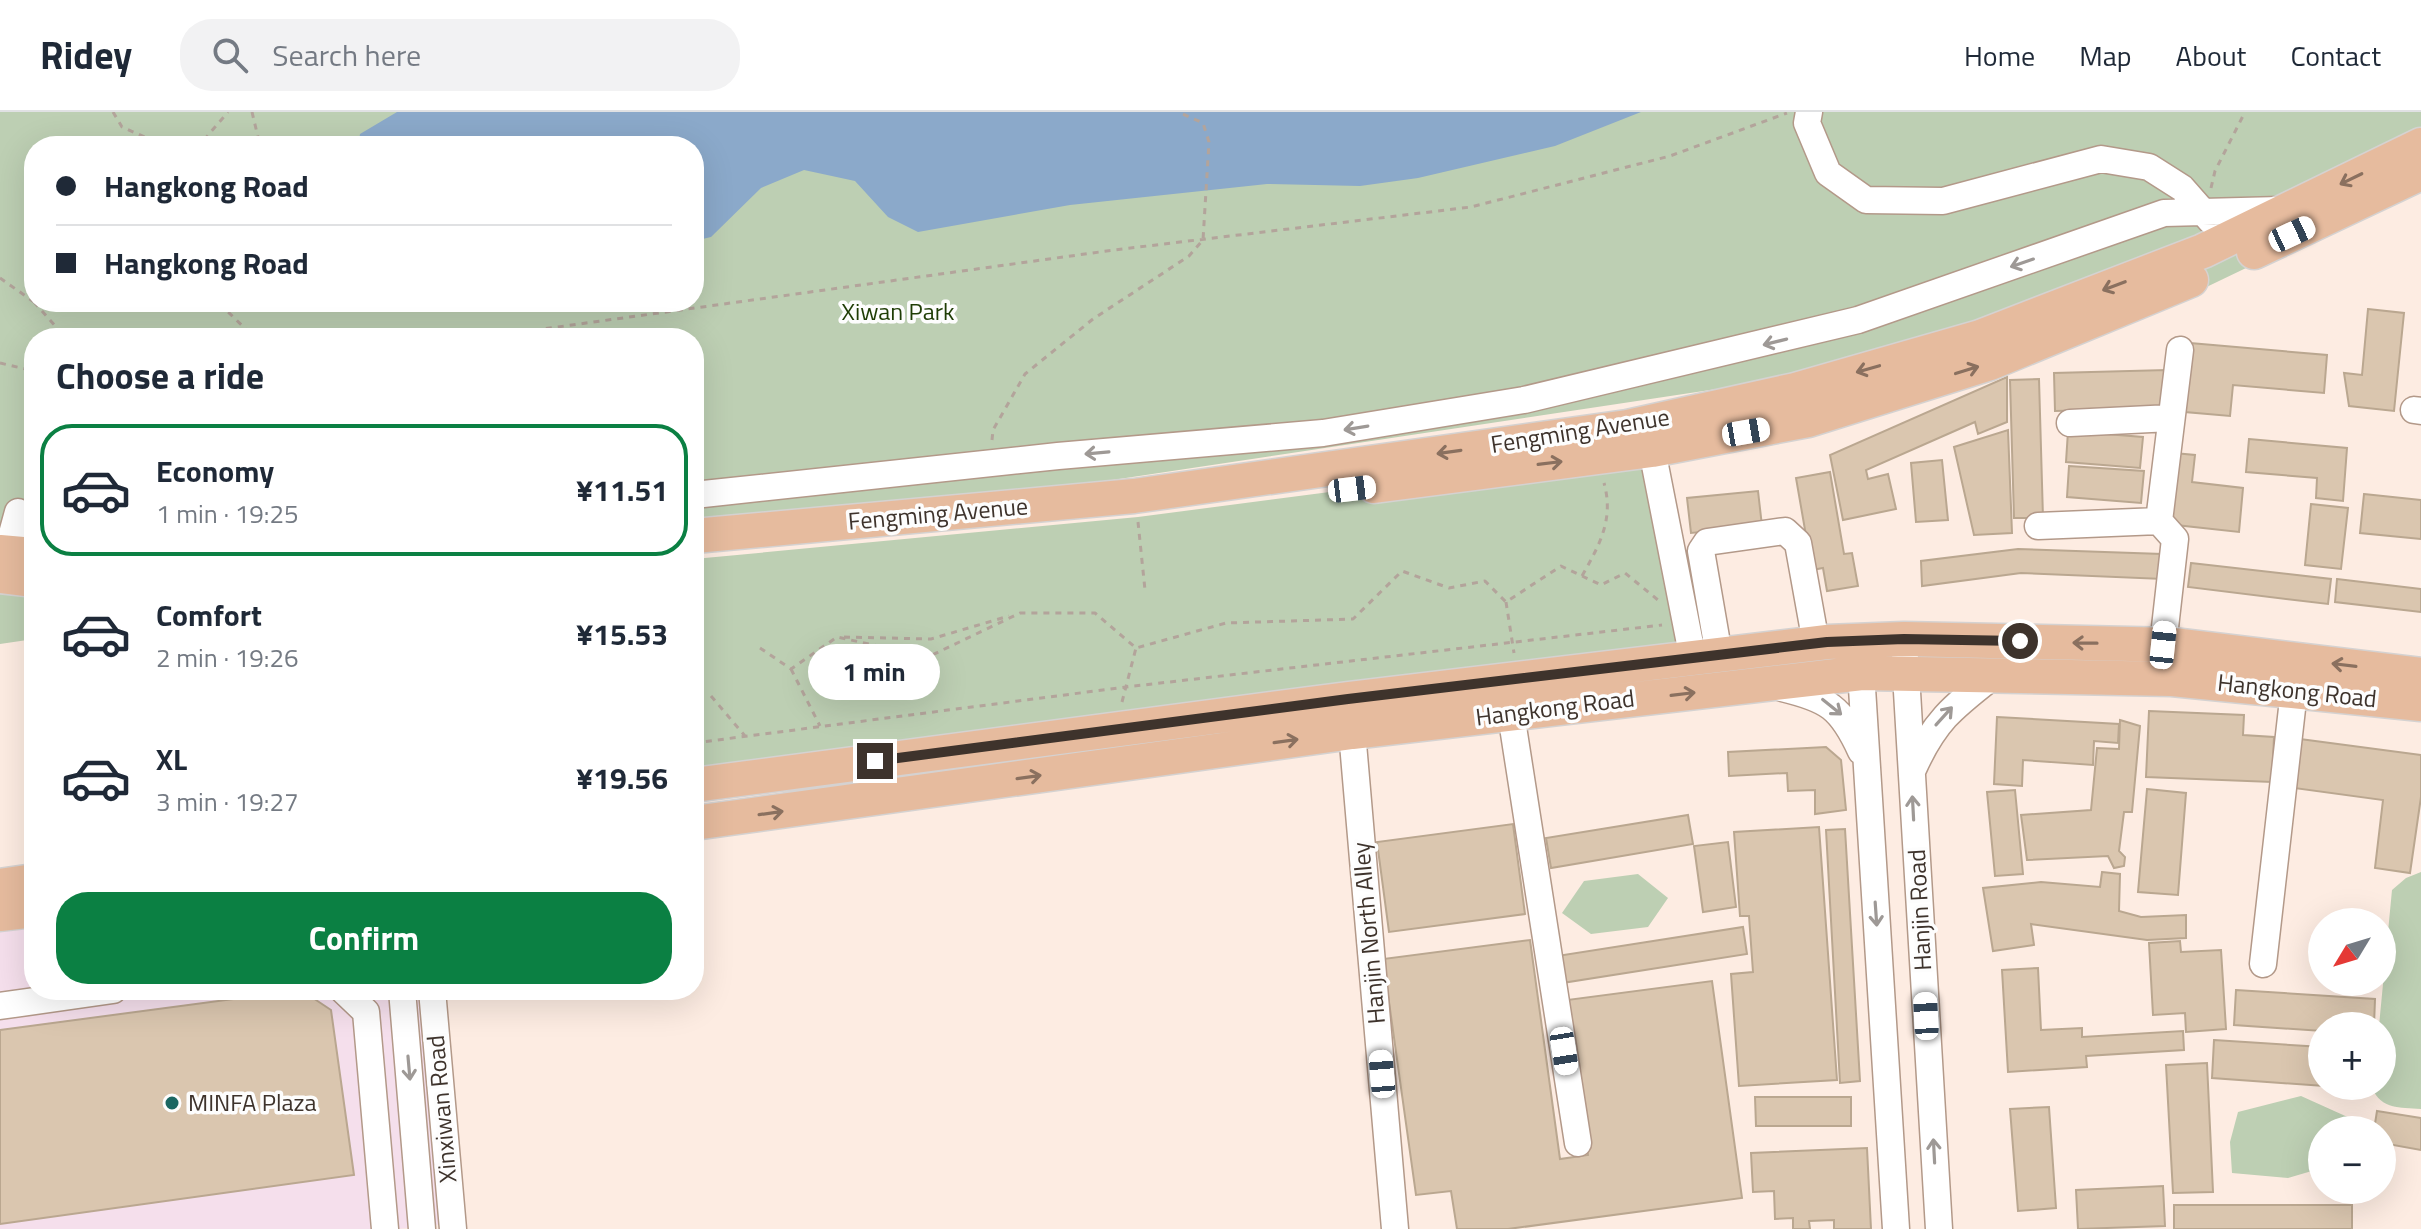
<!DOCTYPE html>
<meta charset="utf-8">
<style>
:root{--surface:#fff;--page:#f2f2f3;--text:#1f2937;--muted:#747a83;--line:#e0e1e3;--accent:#0b8043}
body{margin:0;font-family:"Titillium Web",sans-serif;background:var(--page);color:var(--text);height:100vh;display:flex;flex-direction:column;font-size:30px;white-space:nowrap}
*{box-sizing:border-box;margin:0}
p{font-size:26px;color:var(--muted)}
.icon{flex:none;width:44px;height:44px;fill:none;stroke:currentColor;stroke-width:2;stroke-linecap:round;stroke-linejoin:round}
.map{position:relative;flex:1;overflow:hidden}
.details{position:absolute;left:24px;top:216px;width:680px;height:672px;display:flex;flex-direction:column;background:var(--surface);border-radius:32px;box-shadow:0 8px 32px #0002}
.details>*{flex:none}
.guide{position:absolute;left:24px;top:24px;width:680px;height:176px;border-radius:32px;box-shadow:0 8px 32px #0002;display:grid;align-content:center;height:176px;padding:0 32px;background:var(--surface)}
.needle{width:52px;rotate:232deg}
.controls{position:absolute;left:2308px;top:796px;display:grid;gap:16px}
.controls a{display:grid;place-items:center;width:88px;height:88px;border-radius:50%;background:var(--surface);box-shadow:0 8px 32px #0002;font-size:40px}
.end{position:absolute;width:36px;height:36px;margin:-18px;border:10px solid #3e332c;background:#fff;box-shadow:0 0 0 4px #fff}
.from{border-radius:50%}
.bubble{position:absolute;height:56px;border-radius:28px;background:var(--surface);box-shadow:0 8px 32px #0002;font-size:26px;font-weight:700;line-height:56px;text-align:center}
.car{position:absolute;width:24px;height:48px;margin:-24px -12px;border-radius:10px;box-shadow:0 0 6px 2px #0007;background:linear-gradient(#fff 24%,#345 0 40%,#fff 0 76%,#345 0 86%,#fff 0)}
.guide b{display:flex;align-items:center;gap:28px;height:76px;font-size:30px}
.guide b+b{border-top:2px solid var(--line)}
.guide i{width:20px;height:20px;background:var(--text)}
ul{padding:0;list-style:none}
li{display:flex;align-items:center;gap:24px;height:132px;margin:0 16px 12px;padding:0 16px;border:4px solid transparent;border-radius:32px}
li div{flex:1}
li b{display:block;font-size:30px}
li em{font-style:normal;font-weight:700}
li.current{border-color:var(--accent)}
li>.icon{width:72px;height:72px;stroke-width:1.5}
h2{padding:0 32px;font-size:36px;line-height:96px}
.action{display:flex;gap:16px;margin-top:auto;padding:16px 32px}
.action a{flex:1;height:92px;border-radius:32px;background:var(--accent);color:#fff;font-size:32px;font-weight:700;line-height:92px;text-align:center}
header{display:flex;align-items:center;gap:48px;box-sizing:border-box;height:112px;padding:0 40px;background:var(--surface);border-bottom:2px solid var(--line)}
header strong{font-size:38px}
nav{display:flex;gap:44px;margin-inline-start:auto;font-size:28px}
.search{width:560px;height:72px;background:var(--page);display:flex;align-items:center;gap:20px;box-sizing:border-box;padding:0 28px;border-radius:32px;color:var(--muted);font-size:30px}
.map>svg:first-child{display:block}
.commercial{fill:#f5dfec}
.green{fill:#bdcfb3;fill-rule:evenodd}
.water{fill:#8ba9ca}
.building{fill:#dac6af;stroke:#baa790;stroke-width:2}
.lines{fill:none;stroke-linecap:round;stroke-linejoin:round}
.minor-casing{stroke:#b39989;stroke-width:29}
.major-casing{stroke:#d5d2d1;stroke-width:37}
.path{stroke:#b3a49b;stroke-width:3;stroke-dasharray:6 6;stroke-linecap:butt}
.minor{stroke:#fff;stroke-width:26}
.major{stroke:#e6bb9e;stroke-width:34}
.oneway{stroke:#8a705f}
.oneway2{stroke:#9e9996}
.route{stroke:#3e332c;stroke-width:10}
.poi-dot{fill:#1b6762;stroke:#fdfdfd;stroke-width:3}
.labels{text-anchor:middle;stroke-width:7;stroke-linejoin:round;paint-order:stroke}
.park-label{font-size:24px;fill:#1f3d05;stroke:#fdfdfd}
.street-label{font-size:24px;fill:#3e332c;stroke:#fdfdfd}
.poi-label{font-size:24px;fill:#3e332c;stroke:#fdfdfd;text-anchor:start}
</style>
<header>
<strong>Ridey</strong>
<div class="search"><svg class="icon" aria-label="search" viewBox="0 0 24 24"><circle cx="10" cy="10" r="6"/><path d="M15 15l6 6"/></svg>Search here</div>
<nav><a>Home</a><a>Map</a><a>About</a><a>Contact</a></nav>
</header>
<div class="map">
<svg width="2421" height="1117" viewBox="0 0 2421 1117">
<rect width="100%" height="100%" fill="#fdece2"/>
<path class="commercial" d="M34,798v80h398l21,233 -55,6h-398v-315z"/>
<path class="green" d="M0,0h2421v72l-227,109 -391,83 -1109,167v-205h-660v301l-34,5zM34,34h660v156h-660z
M1652,338l41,209 -999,127v-227l444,-42z
M2421,760v237c-22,-2 -39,1 -49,-21l10,-2v-60h-3l13,-136 14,-12z
M1638,762l30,24 -20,29 -57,7 -29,-21 22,-32z
M2301,984l51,23 -3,11h-27v38l-34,10 -56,-5 -2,-31 8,-30z"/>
<path class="water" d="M397,0h1244l-86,34 -137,32 -58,8 -93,-2 -197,21 -152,27 -30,-15 -33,-36 -51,-11 -43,18 -50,49 -17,4v-95h-336l2,-12z"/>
<path class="building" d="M2368,197l36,4 -10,98 -45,-5 -5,-33 18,2z
M2190,231l137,12 -3,38 -91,-8 -3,31 -45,-4z
M2167,258l2,38 -114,3 -1,-38z
M2007,265v45l-29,12 -3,-12 -109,48 2,9 20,-5 8,35 -53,11 -13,-65z
M2039,267l4,139h-29l-4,-138z
M2008,318l4,103 -38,2 -20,-88z
M2068,319l75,6 -3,31 -74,-6z
M2249,327l98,9 -4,53 -27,-3 1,-20 -71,-6z
M2174,341l21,2 -3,27 51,6 -4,44 -72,-8z
M1942,348l6,60 -32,2 -5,-59z
M2069,354l75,5 -3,32 -74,-6z
M1830,360l14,82 8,-1 6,33 -31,5 -4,-23 -11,2 -16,-92z
M1758,379l4,35 -71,7 -4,-35z
M2364,382l57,6v39l-61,-6z
M2311,392l37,4 -7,61 -36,-4z
M2018,437l144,5 1,25 -142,-6 -99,13 -1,-25z
M2191,451l140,16 -3,25 -140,-17z
M2337,467l84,10v23l-86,-10z
M2149,599l95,4 -1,20 31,2 -2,45 -126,-5z
M1997,605l122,7 -1,19 -24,-2 -1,24 -70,-5 -1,26 -28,-2z
M2120,608l20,6 -8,86h-8l-5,39 6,6 -1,9 -10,2 -6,-12 -81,4 -6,-45 70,-5 6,-62 22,1z
M2300,627l121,16v42l-11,76 -35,-5 8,-68 -89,-12z
M1826,635l15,13 5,50 -31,4v-24l-27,1 -1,-18 -58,3 -1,-24z
M2147,677l39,4 -8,102 -40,-3z
M2015,678l8,84 -28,2 -8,-84z
M1688,703l5,29 -142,24 -5,-30z
M1513,712l12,90 -136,18 -12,-90z
M1819,715l18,253 -98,6 -8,-112 22,-2 -4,-56h-9l-6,-84z
M1845,717l15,252 -20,2 -14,-253z
M1728,730l8,65 -33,5 -9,-66z
M2102,760l18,2 -1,37 22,6 45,-2v23l-39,2 -116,-16 3,21 -41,6 -10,-63 58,-6 59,5z
M1743,815l4,27 -185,29 -5,-27z
M1530,828l30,219 28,-4 -21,-155 145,-19 30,217 -234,31h-51l-6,-38 -35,4 -33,-236z
M2180,829l1,11 40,-2 5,79 -40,3 -1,-19 -32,2 -4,-72z
M2038,856l3,62 41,-2v9l101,-6 1,19 -98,6 1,11 -79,5 -6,-102z
M301,878l30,20 23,165 -354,49v-194z
M2236,878l139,9 -1,27h-52v5l-88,-6z
M2214,928l108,7v39h44v3l-154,-11z
M2207,951l6,129 -40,1 -7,-128z
M1755,985h96v29h-95z
M2049,995l7,101 -38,3 -8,-102z
M2377,999l44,7v32l-39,-7v-13h-8z
M1867,1036l4,81h-37v-9l-25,1 1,8h-17v-11l-18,1 -1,-28 -21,1 -2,-39z
M2163,1074l2,40 -87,3 -2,-39z
M2174,1093h178v24h-178z"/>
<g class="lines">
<g class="minor-casing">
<path id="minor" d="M1809,0l-2,11 21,50 38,27 77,1 158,-42 48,8 33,21 29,33
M2414,298l7,1
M2070,311l101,-5
M1652,338l41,209
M694,383l364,-39 265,-23 201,-33 334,-80 306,-107 116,-3
M2038,414l121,-5
M7,440l11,-40
M2163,533l12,-106 -16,-18 21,-171
M1719,543l-18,-104 6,-9 78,-11 13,12 18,100
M1860,544l36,573
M1905,546l34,571
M1782,576c46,11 59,19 79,63
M1511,602l67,429
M1352,620l43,497
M1913,657c22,-49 40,-62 81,-94
M2263,852l31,-273
M343,878l23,22 19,217
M402,878l20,239
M432,878l21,239
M0,894l113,-16"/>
</g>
<g class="major-casing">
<path id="major" d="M2254,140l167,-79
M1374,374l278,-36 156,-30 182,-57 201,-83
M694,424l440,-40 493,-69 168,-37 185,-53 223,-86 218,-106
M0,440l34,3
M0,464l34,4
M694,673l654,-86 479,-57 77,-3 271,6 246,30
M694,711l658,-91 510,-59 310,6 249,25
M0,774l34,-5
M0,802l34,-4"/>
</g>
<path class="path" d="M113,0l9,15 43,19
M252,0l6,25 -4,9
M181,34l22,-5 25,-29
M2211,76l4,-17 30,-59
M0,166l34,24
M34,190l32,36
M222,190l4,8 29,28
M499,226l15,-5 600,-83 357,-43 199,-51 117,-43
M0,251l34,8
M992,328l1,-10 32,-56 68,-55 96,-63 14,-16 6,-98 -6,-19 -25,-11
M1138,410l7,68
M1582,464c18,-32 32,-57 22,-93
M1506,490l8,51
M844,525l87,2 78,-23
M760,536l31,21 46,-32 91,20 92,-44h75l41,35 90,-25 127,-4 49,-48 47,17 36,-7 21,21 55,-36 40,19 24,-12 33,27
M791,557l29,57
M711,584l34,40
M1122,590l14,-54
M694,631l432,-56 536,-62"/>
<use href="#minor" class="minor"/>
<use href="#major" class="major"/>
</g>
<defs><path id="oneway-shaft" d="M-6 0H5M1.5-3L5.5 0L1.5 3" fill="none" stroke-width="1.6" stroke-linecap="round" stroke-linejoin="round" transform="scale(2)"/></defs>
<g class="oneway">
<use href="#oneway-shaft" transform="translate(2351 67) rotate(154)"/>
<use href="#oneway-shaft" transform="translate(2114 174) rotate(159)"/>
<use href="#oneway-shaft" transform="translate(1868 257) rotate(164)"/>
<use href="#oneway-shaft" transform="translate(1967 258) rotate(-17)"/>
<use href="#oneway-shaft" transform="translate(1449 340) rotate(172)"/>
<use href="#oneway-shaft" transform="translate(1550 351) rotate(-7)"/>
<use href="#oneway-shaft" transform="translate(2085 531) rotate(-179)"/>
<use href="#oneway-shaft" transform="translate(2344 553) rotate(-173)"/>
<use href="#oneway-shaft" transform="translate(1683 582) rotate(-7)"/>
<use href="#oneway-shaft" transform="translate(1286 629) rotate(-8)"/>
<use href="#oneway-shaft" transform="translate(1029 665) rotate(-8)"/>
<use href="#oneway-shaft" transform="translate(771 701) rotate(-8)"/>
</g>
<g class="oneway2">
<use href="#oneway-shaft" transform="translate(2022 151) rotate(161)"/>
<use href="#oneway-shaft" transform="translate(1775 230) rotate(166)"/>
<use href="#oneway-shaft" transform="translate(1356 316) rotate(171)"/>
<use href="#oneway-shaft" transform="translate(1097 341) rotate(175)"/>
<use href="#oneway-shaft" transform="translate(1832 595) rotate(39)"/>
<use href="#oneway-shaft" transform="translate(1944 604) rotate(-48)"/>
<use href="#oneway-shaft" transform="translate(1913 696) rotate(-93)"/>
<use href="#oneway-shaft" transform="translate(1876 802) rotate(86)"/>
<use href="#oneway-shaft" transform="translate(409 956) rotate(85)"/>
<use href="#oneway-shaft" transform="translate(1934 1039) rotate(-93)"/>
</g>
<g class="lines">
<path class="route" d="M875,649l473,-62 479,-57 77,-3 116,2"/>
</g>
<circle class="poi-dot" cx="172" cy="991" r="8"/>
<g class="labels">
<g class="park-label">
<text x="898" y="208">Xiwan Park</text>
</g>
<g class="street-label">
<text transform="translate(1580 319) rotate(-9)" y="8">Fengming Avenue</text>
<text transform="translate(938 402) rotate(-5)" y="8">Fengming Avenue</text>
<text transform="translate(2297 579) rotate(6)" y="8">Hangkong Road</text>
<text transform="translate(1555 596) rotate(-7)" y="8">Hangkong Road</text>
<text transform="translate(1920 798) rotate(-93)" y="8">Hanjin Road</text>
<text transform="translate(1369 821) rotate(-95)" y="8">Hanjin North Alley</text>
<text transform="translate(442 997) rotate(-95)" y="8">Xinxiwan Road</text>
</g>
<g class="poi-label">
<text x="188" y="999">MINFA Plaza</text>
</g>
</g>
</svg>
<div class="controls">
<a><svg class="needle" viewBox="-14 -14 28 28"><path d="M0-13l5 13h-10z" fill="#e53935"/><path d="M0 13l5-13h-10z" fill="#747a83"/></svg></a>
<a>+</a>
<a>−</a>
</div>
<i class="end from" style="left:2020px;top:529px"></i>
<i class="end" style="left:875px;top:649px"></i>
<div class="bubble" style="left:808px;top:532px;width:132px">1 min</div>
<i class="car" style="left:2292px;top:122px;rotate:65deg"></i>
<i class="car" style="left:1746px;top:320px;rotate:80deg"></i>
<i class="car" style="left:1352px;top:377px;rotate:83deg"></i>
<i class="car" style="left:2163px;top:533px;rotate:6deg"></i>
<i class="car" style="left:1926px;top:904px;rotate:357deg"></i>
<i class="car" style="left:1564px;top:939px;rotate:171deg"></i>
<i class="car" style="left:1382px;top:962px;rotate:355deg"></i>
<div class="guide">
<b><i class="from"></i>Hangkong Road</b>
<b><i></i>Hangkong Road</b>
</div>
<section class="details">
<h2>Choose a ride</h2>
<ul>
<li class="current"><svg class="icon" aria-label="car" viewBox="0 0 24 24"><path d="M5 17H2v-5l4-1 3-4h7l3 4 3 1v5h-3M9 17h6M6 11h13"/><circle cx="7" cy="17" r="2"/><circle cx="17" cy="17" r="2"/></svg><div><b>Economy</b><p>1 min · 19:25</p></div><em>¥11.51</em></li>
<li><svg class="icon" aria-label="car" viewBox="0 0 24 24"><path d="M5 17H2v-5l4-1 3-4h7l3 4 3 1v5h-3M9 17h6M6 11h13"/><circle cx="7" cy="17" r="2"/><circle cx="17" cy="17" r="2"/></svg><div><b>Comfort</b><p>2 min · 19:26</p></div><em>¥15.53</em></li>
<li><svg class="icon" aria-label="car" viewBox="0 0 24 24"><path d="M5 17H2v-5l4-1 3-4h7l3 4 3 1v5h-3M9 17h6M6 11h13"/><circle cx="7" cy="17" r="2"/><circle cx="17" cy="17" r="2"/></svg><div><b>XL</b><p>3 min · 19:27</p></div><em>¥19.56</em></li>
</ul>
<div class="action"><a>Confirm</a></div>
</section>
</div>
